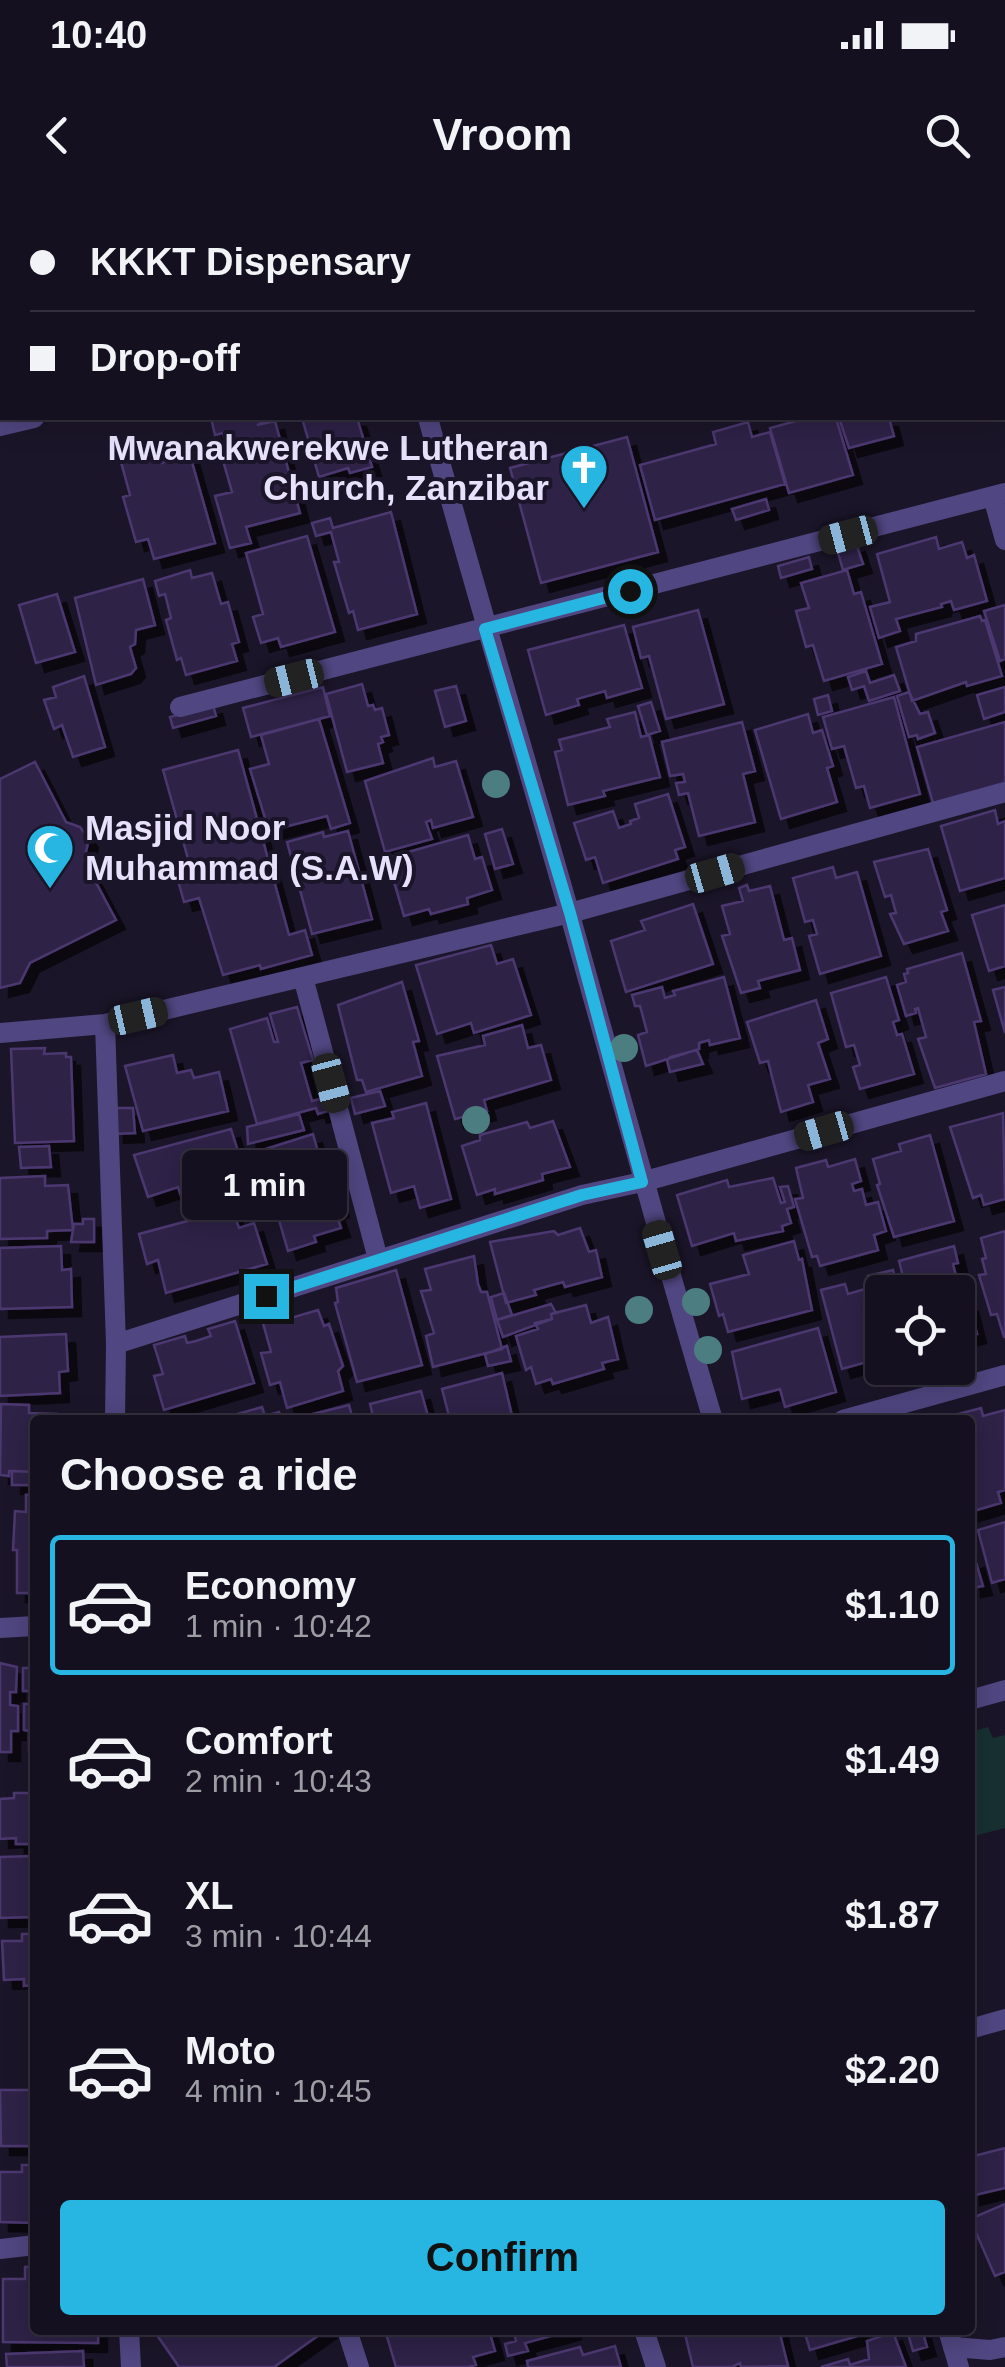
<!DOCTYPE html>
<meta charset="utf-8">
<style>
:root{--surface:#14101f;--page:#1d1928;--text:#f1f3f6;--muted:#9d9da4;--line:#33303d;--accent:#27b6e1}
body{margin:0;font-family:Arial,sans-serif;background:var(--page);color:var(--text);height:100vh;display:flex;flex-direction:column;font-size:38px;white-space:nowrap}
*{box-sizing:border-box;margin:0}
p{font-size:32px;color:var(--muted)}
.icon{flex:none;width:55px;height:55px;fill:none;stroke:currentColor;stroke-width:2;stroke-linecap:round;stroke-linejoin:round}
.map{position:relative;flex:1;overflow:hidden}
.side{position:absolute;left:30px;top:1215px;width:945px;height:920px;display:flex;flex-direction:column;background:var(--surface);border-radius:10px;box-shadow:0 5px 25px #0003,0 0 0 2px var(--line)}
.side>*{flex:none}
.banner{position:absolute;left:0px;top:0px;width:1005px;height:220px;box-shadow:0 5px 25px #0003,0 0 0 2px var(--line);display:grid;align-content:center;height:220px;padding:0 30px;background:var(--surface)}
.fabs{position:absolute;left:865px;top:1075px;display:grid;gap:20px}
.fabs a{display:grid;place-items:center;width:110px;height:110px;border-radius:10px;background:var(--surface);box-shadow:0 5px 25px #0003,0 0 0 2px var(--line);font-size:50px}
.end{position:absolute;width:45px;height:45px;margin:-22px;border:12px solid #27b6e1;background:#111;box-shadow:0 0 0 5px #111}
.from{border-radius:50%}
.bubble{position:absolute;height:70px;border-radius:10px;background:var(--surface);box-shadow:0 5px 25px #0003,0 0 0 2px var(--line);font-size:32px;font-weight:700;line-height:70px;text-align:center}
.car{position:absolute;width:30px;height:60px;margin:-30px -15px;border-radius:12px;box-shadow:0 0 8px 2px #0007;background:linear-gradient(#222 24%,#8ab4d8 0 40%,#222 0 76%,#8ab4d8 0 86%,#222 0)}
.banner b{display:flex;align-items:center;gap:35px;height:95px;font-size:38px}
.banner b+b{border-top:2px solid var(--line)}
.banner i{width:25px;height:25px;background:var(--text)}
ul{padding:0;list-style:none}
li{display:flex;align-items:center;gap:30px;height:140px;margin:0 20px 15px;padding:0 10px;border:5px solid transparent;border-radius:10px}
li div{flex:1}
li b{display:block;font-size:38px}
li em{font-style:normal;font-weight:700}
li.on{border-color:var(--accent)}
li>.icon{width:90px;height:90px;stroke-width:1.5}
h2{padding:0 30px;font-size:45px;line-height:120px}
.button{display:flex;gap:20px;margin-top:auto;padding:20px 30px}
.button a{flex:1;height:115px;border-radius:10px;background:var(--accent);color:#111;font-size:40px;font-weight:700;line-height:115px;text-align:center}
.status{display:flex;justify-content:space-between;align-items:center;height:70px;padding:0 50px;background:var(--surface);direction:ltr}
.status svg{height:28px;fill:currentColor}
header{display:flex;justify-content:space-between;align-items:center;height:130px;padding:0 30px;background:var(--surface);font-size:45px;font-weight:700}
.map>svg:first-child{display:block}
.green{fill:#183032}
.building{fill:#2f2347;stroke:#4b3870;stroke-width:2.5;filter:url(#shadow)}
.lines{fill:none;stroke-linecap:round;stroke-linejoin:round}
.lane{stroke:#504681;stroke-width:20}
.street{stroke:#504681;stroke-width:20}
.tree{fill:#4c7d80}
.route{stroke:#27b6e1;stroke-width:12}
.labels{text-anchor:middle;stroke-width:8;stroke-linejoin:round;paint-order:stroke}
.poi-label{font-size:35px;font-weight:bold;fill:#e7e1fb;stroke:#1b1529;text-anchor:end}
</style>
<div class="status"><b>10:40</b><svg viewBox="0 0 49 12"><path d="M0 12V9h3v3zM5 12V6h3v6zM10 12V3h3v9zM15 12V0h3v12zM26 1h20v11H26zM47 4h2v5h-2z"/></svg></div>
<header><svg class="icon" aria-label="back" viewBox="0 0 24 24"><path d="M15 5l-7 7 7 7"/></svg>Vroom<svg class="icon" aria-label="search" viewBox="0 0 24 24"><circle cx="10" cy="10" r="6"/><path d="M15 15l6 6"/></svg></header>
<div class="map">
<svg width="1005" height="2167" viewBox="0 0 1005 2167">
<defs>
<filter id="shadow"><feDropShadow dx="9" dy="9" stdDeviation="0" flood-color="#0009"/></filter>
</defs>
<rect width="100%" height="100%" fill="#1b1529"/>
<path class="green" d="M988,1527l5,11 12,-3v93l-35,9v-95l4,-11z"/>
<path class="building" d="M211,218h53l1,3 -8,4 18,-4 25,92 -54,14 5,16 -21,5 -15,-52 17,-4 -12,-42 7,-1 -4,-16 -8,2z
M302,218h55l15,49 -22,6 -2,-5 -29,9z
M807,218h29l17,57 -64,18 -19,-65z
M839,218h50l5,18 -45,12z
M748,222l4,15 18,-5 15,52 -130,36 -15,-55 76,-21 -3,-12z
M627,237l31,115 -117,31 -31,-115z
M157,252l4,11 29,-8 25,88 -61,16 -6,-20 -12,3 -13,-45 7,-2 -9,-33z
M766,299l3,11 -33,10 -4,-11z
M391,312l26,102 -59,16 -5,-19 -4,2 -15,-51h5l-8,-30 -15,4 -4,-13 18,-5 3,10z
M307,336l28,96 -54,15 -3,-9 -17,5 -8,-26 10,-3 -17,-61z
M936,337l3,12 23,-7 5,16 7,-3 13,46 -33,9 -3,-9 -10,3 1,3 -46,12 4,12 -21,7 -9,-31 20,-5 -13,-48z
M856,343l7,21 -20,6 -6,-21z
M809,357l3,12 -31,9 -3,-12z
M190,370l2,8 20,-5 9,31 7,-2 11,40 -7,2 5,17 -51,14 -5,-17 -4,2 -11,-40 5,-2 -6,-24 -6,2 -4,-15z
M847,370l7,24 7,-2 21,72 -58,17 -11,-36 -7,2 -10,-36 13,-3 -8,-25z
M143,379l12,46 -19,5 -1,14 -5,3 6,21 -5,6 -35,11 -21,-87z
M57,394l18,58 -39,11 -17,-58z
M1005,405v54l-5,2 -16,-50z
M698,410l26,94 -58,15 -17,-63 -8,2 -8,-31z
M980,416l2,5 3,-1 17,56 -35,10 -1,-4 -54,19 -16,-54 20,-6v-7z
M624,425l18,63 -35,10 -2,-7 -28,8 2,6 -33,10 -18,-65z
M866,471l4,12 24,-8 6,16 -31,10 -5,-15 -12,4 -4,-13z
M84,476l21,71 -32,10 -11,-32 -8,4 -10,-29 12,-3 -3,-10z
M362,484l6,22 5,-1 2,5 7,-2 7,27 -8,2 2,5 -5,2 5,19 -36,9 -21,-78z
M456,486l10,35 -21,6 -10,-36z
M323,487l7,29 -79,21 -8,-29z
M1005,487v25l-21,7 -7,-24z
M909,492l11,22 8,-2 7,21 -17,6 -1,-4 -8,2 -12,-41z
M828,495l4,16 -14,4 -4,-16z
M894,497l26,97 -50,14 -6,-22 -8,2 -12,-42 -12,3 -9,-32z
M651,502l9,29 -13,4 -9,-29z
M213,505l3,11 -43,12 -3,-11z
M635,512l6,25 8,-2 11,42 -57,14 2,5 -37,9 -13,-53 7,-2 -3,-10 51,-13 -3,-8z
M808,514l5,19 9,-3 11,36 -6,2 10,34 -56,17 -26,-89z
M319,519l31,104 -19,6 -4,-13 -58,15 -19,-62 19,-5 -8,-29z
M742,522l13,49 -12,3 12,48 -56,14 -11,-43 -9,2 -3,-12 9,-1 -2,-8 -13,2 -8,-34z
M1005,522v65l-72,16 -16,-56z
M238,550l51,185 16,-5 7,25 -51,14 -1,-4 -37,10 -24,-77 -15,4 -7,-25 15,-4 -29,-103z
M433,558l2,9 21,-6 17,56 -40,11 -2,-8 -5,2 6,17 -47,13 -20,-71z
M35,562l31,60 14,5 9,12 -5,21 32,60 -86,43 -10,20 -20,5v-209z
M668,594l17,53 -10,3 3,9 -75,24 -8,-26 -9,3 -12,-37 39,-12 6,17 12,-4 -1,-3 9,-3 -4,-14z
M995,610l3,14 7,-3v57l-45,13 -19,-65z
M502,629l11,35 -18,5 -10,-35z
M348,631l24,88 -60,15 -25,-92 36,-10 1,5z
M468,635l7,24 7,-2 10,33 -25,8 1,6 -37,10 -2,-5 -25,7 -17,-58z
M928,649l19,61 -6,2 7,19 -44,13 -14,-30 6,-1 -5,-18 -6,2 -11,-35z
M833,667l3,11 21,-6 24,84 -61,18 -11,-38 8,-2 -4,-14 -8,2 -12,-44z
M747,685l2,6 21,-5 14,54 8,-2 8,32 -42,11 2,7 -19,5 -19,-57 8,-2 -8,-28 21,-5 -4,-13z
M693,704l20,60 -87,28 -15,-51 34,-11 -4,-9z
M1005,705v61l-16,5 -17,-56z
M491,745l6,19 16,-5 18,56 -57,18 -3,-10 -34,11 -21,-69z
M962,753l19,68 -7,1 12,52 -51,14 -17,-49 8,-2 -8,-29 -3,1 1,4 -10,3 -9,-31 9,-3 -2,-8 4,-1 -1,-4z
M724,777l16,61 -30,7 -1,-5 -10,3v6l-53,17 -8,-31 9,-3 -7,-26h-5l-3,-11 30,-8 3,11 10,-3 -2,-4z
M886,777l13,43 -6,2 4,13 5,-1 12,40 -54,15 -7,-22 7,-2 -6,-20 -8,2 -15,-54z
M402,782l17,59 -6,1 9,34 -56,16 -4,-12h-5l-19,-75z
M1005,787v46l-12,-43z
M816,800l12,39 -10,4 12,36 -22,6 5,17 -32,10 -13,-51 -8,2 -13,-41z
M297,807l16,53 -12,3 11,38 12,-3 4,13 -10,3 -2,-6 -59,16 -27,-95 37,-11 7,24h4l-8,-28z
M522,825l6,23 13,-3 10,35 -67,20 3,11 -32,8 -18,-63 48,-11 -2,-9z
M45,848l-1,6 22,-1v4h5l3,84 -59,2 -4,-94z
M697,850l6,14 -33,8 -3,-12 4,-3z
M173,855l4,18 14,-3 3,8 25,-6 9,39 -85,20 -18,-65z
M380,891l5,15 -30,8 -4,-16z
M426,903l25,96 -31,9 -6,-22 -23,7 -19,-70 22,-5 -2,-6z
M114,908h19l2,25 -20,1z
M1003,913l2,86 -21,6 -3,-10 -8,3 -23,-71z
M299,914l5,16 -56,14 -1,-17z
M553,921l17,46 -28,7 1,6 -48,14v-5l-18,6 -15,-49 18,-6v-5l47,-13 3,6z
M231,929l20,64 -25,8v5l-27,8 -5,-13 -10,4 -6,-18 -30,10 -14,-42z
M313,934l7,25 5,-2 15,51 -5,2 6,18 -27,8 2,6 -28,9 -29,-100z
M930,935l24,86 -60,16 -17,-52 3,-1 -7,-25 28,-8 -2,-7z
M49,946l2,21 -30,1 -2,-21z
M855,959l6,22 -9,3 2,7 8,-2 4,16 12,-3 8,29 -12,4 4,15 -58,16 -3,-10 -5,1 -17,-58 8,-1 -7,-30 30,-8 2,7z
M45,976v10l23,-1 5,45 -26,1v7l-47,1v-61z
M773,978l8,25 4,-1 -5,-15 8,-1 6,21 -7,2 4,14 -9,3 1,5 -47,10 -2,-8 -42,13 -15,-51 50,-15 2,7z
M232,1009l7,19 15,-5 13,41 -101,29 -8,-33 -11,4 -8,-30z
M83,1019h11v23h-23l3,-18h9z
M580,1028l9,24 7,-2 6,27 -37,10 -2,-5 -29,8 2,5 -30,8 -16,-61 64,-11 4,4z
M1005,1031v106h-1l-7,-23 -6,1 -12,-40 7,-1 -4,-15 4,-1 -5,-20z
M794,1041l5,19 3,-1 10,51 -84,22 -5,-18 -4,2 -9,-32 39,-10 -6,-19z
M61,1046l1,24 9,-1 1,38 -72,2v-61z
M954,1046l4,17 -5,1 10,40 6,-1 8,31 -16,4 3,8 -6,2v-56h-51l-8,-31z
M474,1056l4,28 3,8h6l15,57 -69,18 -7,-31 8,-3 -13,-42 10,-1 -6,-21z
M396,1070l26,95 -65,17 -22,-79 3,-1 -2,-14z
M893,1070l6,22h-17v58l-17,5 2,7 -25,7 -21,-79 24,-6 3,10 24,-7 -4,-11z
M504,1093l8,22 -15,5 -6,-23z
M551,1104l5,9 -5,1 1,5 -49,18 -6,-17z
M586,1105l5,18 17,-6 10,42 -16,4 2,6 -51,15 -2,-5 -15,5 -5,-17 -5,3 -10,-34 22,-7 -3,-6 17,-4 -1,-5z
M290,1110l1,8 27,-8 6,16 5,-2 14,42 -5,5 5,20 -56,17 -7,-26 -10,3 -9,-32 10,-1 -10,-36z
M235,1121l19,62 -90,27 -10,-34 9,-2 -9,-29 31,-9 2,7 9,-2 15,-5 -3,-7z
M818,1128l18,64 -51,15 -5,-18 -38,10 -10,-47z
M66,1134l2,37 -9,1 1,21 -60,3v-59z
M507,1146l4,15 -23,5 -3,-12z
M502,1173l11,47h-63l-8,-31z
M421,1191l8,29h-55l-4,-16z
M1,1204l28,1v8l28,1v6h-22v52l-26,-1v5l-9,-1z
M349,1205l4,15h-43l-1,-5z
M262,1207l3,9 14,-4 2,8h-65z
M981,1208l2,8 22,-6v80l-7,2 3,11 -31,9v-92l-27,-2z
M12,1271l23,1v13h-23z
M26,1295h9v98h-18v-43h-4l2,-39 11,1z
M1005,1322v57l-13,4 -14,-53z
M975,1359l8,27 -11,2 -2,-27z
M34,1461l1,89h-6v-19l-5,-1v-26h8v-13h-9v-23h11z
M0,1463l17,4 -1,25h-6v13l8,1v25h-7v21h-11z
M14,1593h21v51h-19v-6l-16,1v-40l14,-1z
M35,1656v61l-35,1v-61z
M22,1734h13v51l-11,1v-7l-20,1 -2,-39h20z
M0,1890h35v56h-34z
M1005,1948v40l-34,8 -1,-39z
M22,1965h13v58l-35,-1v-50h22z
M1005,2004v68l-10,4 -25,-57z
M25,2067h10v63h63v13l-95,-1v-63h22z
M165,2130h161l-52,37h-95l-22,-32z
M385,2130h104l6,21 -22,6 3,8 -8,2h-72z
M513,2130h60l-48,13 3,8 -20,5 -3,-12 11,-3z
M684,2130h95l9,36 -47,1 -1,-4 -8,4h-39z
M804,2130h74l-68,20z
M907,2130h15l5,17 -14,4z
M893,2132l13,35h-85l27,-8 2,6 19,-6 -2,-18z
M615,2146l6,21h-93l-1,-6 53,-14 3,8z
M83,2151l1,16h-77l-1,-13z"/>
<g class="lines">
<path class="lane" d="M706,0v2
M970,1829l35,-10
M953,2147l37,3 15,-3"/>
<path class="street" d="M376,0v2
M834,2l8,-2
M428,218c45,166 95,331 142,497 47,168 93,337 143,505
M0,226l34,-8
M993,297l12,43
M180,507l825,-214
M303,777l75,282
M105,824l11,320 -1,76
M0,833l105,-9 465,-111 435,-121
M116,1144l466,-149 60,-13 363,-101
M843,1220l162,-45
M0,1428l35,-2
M970,1500l35,-10
M0,2049l35,-4
M129,2130l2,37
M347,2130l12,37
M644,2130l12,37
M948,2130l11,37"/>
</g>
<g class="tree">
<circle cx="496" cy="584" r="14"/>
<circle cx="624" cy="848" r="14"/>
<circle cx="476" cy="920" r="14"/>
<circle cx="696" cy="1102" r="14"/>
<circle cx="639" cy="1110" r="14"/>
<circle cx="708" cy="1150" r="14"/>
</g>
<g class="lines">
<path class="route" d="M266,1096l316,-101 60,-13 -72,-269 -85,-284 145,-38"/>
</g>
<defs>
<g id="church-pin" transform="scale(2.5)"><path d="M0 17L-7.5 6A9.5 9.5 0 1 1 7.5 6Z" fill="#27b6e1" stroke="#1b1529"/><path d="M-1.2-6h2.4v3.5h3.3v2.4h-3.3V6h-2.4V-.1h-3.3v-2.4h3.3Z" fill="#fff"/></g>
<g id="mosque-pin" transform="scale(2.5)"><path d="M0 17L-7.5 6A9.5 9.5 0 1 1 7.5 6Z" fill="#27b6e1" stroke="#1b1529"/><path d="M3.5-4.9A6 6 0 1 0 3.5 4.9A5 5 0 1 1 3.5-4.9Z" fill="#fff"/></g>
</defs>
<g fill-rule="evenodd">
<use href="#church-pin" x="584" y="268"/>
<use href="#mosque-pin" x="50" y="648"/>
</g>
<g class="labels">
<g class="poi-label">
<text x="549" y="260">Mwanakwerekwe Lutheran<tspan x="549" dy="40">Church, Zanzibar</tspan></text>
<text x="85" y="640" text-anchor="start">Masjid Noor<tspan x="85" dy="40">Muhammad (S.A.W)</tspan></text>
</g>
</g>
</svg>
<div class="fabs">
<a><svg class="icon" aria-label="locate" viewBox="0 0 24 24"><circle cx="12" cy="12" r="6"/><path d="M12 2v4M12 18v4M2 12h4M18 12h4"/></svg></a>
</div>
<i class="end from" style="left:630px;top:391px"></i>
<i class="end" style="left:266px;top:1096px"></i>
<div class="bubble" style="left:182px;top:950px;width:165px">1 min</div>
<i class="car" style="left:848px;top:335px;rotate:255deg"></i>
<i class="car" style="left:294px;top:478px;rotate:256deg"></i>
<i class="car" style="left:715px;top:673px;rotate:74deg"></i>
<i class="car" style="left:138px;top:816px;rotate:77deg"></i>
<i class="car" style="left:331px;top:883px;rotate:165deg"></i>
<i class="car" style="left:824px;top:931px;rotate:254deg"></i>
<i class="car" style="left:662px;top:1050px;rotate:344deg"></i>
<div class="banner">
<b><i class="from"></i>KKKT Dispensary</b>
<b><i></i>Drop-off</b>
</div>
<section class="side">
<h2>Choose a ride</h2>
<ul>
<li class="on"><svg class="icon" aria-label="car" viewBox="0 0 24 24"><path d="M5 17H2v-5l4-1 3-4h7l3 4 3 1v5h-3M9 17h6M6 11h13"/><circle cx="7" cy="17" r="2"/><circle cx="17" cy="17" r="2"/></svg><div><b>Economy</b><p>1 min · 10:42</p></div><em>$1.10</em></li>
<li><svg class="icon" aria-label="car" viewBox="0 0 24 24"><path d="M5 17H2v-5l4-1 3-4h7l3 4 3 1v5h-3M9 17h6M6 11h13"/><circle cx="7" cy="17" r="2"/><circle cx="17" cy="17" r="2"/></svg><div><b>Comfort</b><p>2 min · 10:43</p></div><em>$1.49</em></li>
<li><svg class="icon" aria-label="car" viewBox="0 0 24 24"><path d="M5 17H2v-5l4-1 3-4h7l3 4 3 1v5h-3M9 17h6M6 11h13"/><circle cx="7" cy="17" r="2"/><circle cx="17" cy="17" r="2"/></svg><div><b>XL</b><p>3 min · 10:44</p></div><em>$1.87</em></li>
<li><svg class="icon" aria-label="car" viewBox="0 0 24 24"><path d="M5 17H2v-5l4-1 3-4h7l3 4 3 1v5h-3M9 17h6M6 11h13"/><circle cx="7" cy="17" r="2"/><circle cx="17" cy="17" r="2"/></svg><div><b>Moto</b><p>4 min · 10:45</p></div><em>$2.20</em></li>
</ul>
<div class="button"><a>Confirm</a></div>
</section>
</div>
